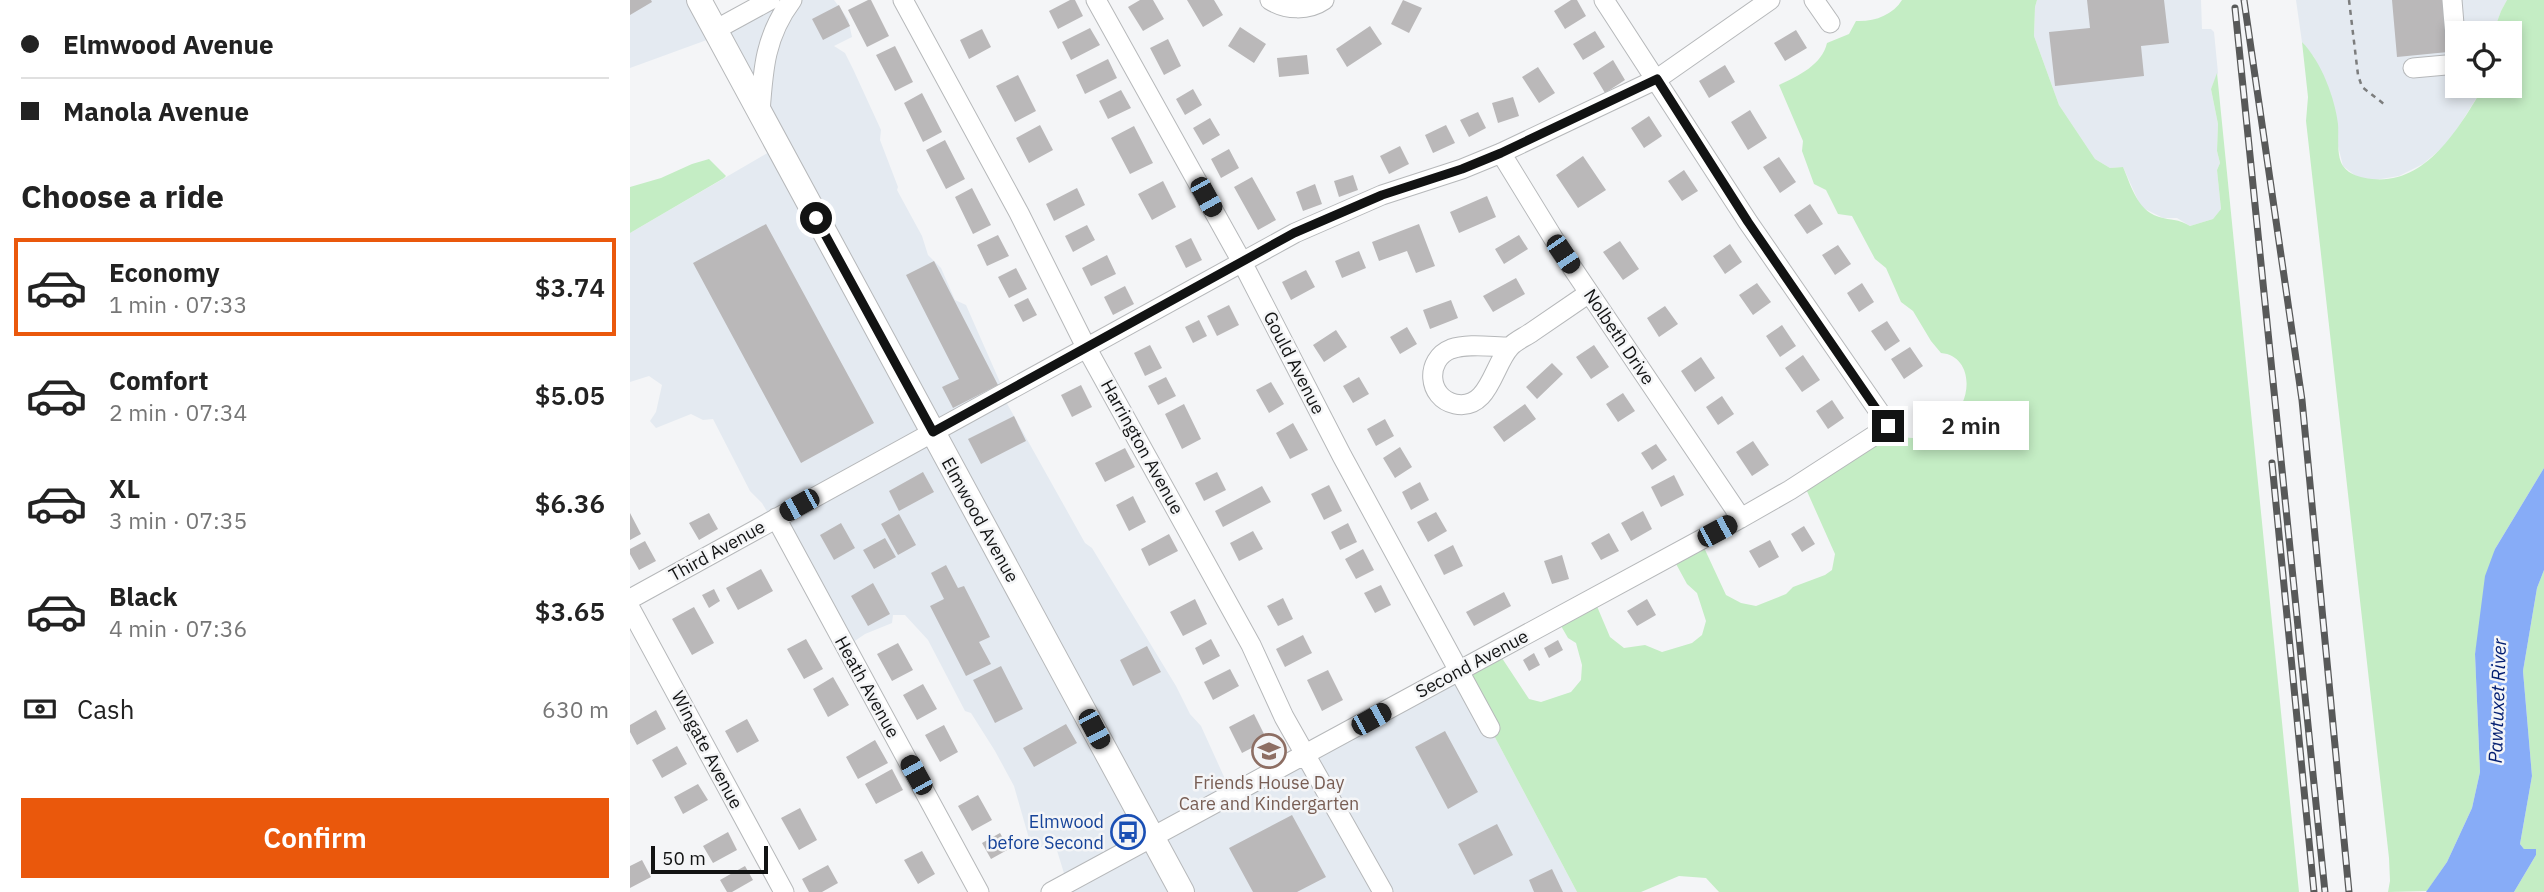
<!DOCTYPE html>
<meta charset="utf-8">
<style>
:root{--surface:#fff;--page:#f6f6f6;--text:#222;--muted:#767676;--line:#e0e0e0;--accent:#ea580c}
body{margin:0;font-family:"IBM Plex Sans",sans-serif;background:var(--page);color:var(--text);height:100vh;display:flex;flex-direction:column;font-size:26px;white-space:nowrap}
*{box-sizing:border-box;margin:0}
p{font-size:23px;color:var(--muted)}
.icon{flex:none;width:38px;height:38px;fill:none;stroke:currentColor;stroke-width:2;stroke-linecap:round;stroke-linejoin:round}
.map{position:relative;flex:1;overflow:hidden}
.panel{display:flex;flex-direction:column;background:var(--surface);width:630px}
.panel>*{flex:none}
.hud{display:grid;align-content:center;height:154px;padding:0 21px;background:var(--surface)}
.controls{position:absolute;left:1815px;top:21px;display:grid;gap:14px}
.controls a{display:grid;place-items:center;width:77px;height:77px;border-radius:0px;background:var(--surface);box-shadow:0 4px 10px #0003;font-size:35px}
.scale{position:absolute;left:21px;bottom:18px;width:117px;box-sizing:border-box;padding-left:7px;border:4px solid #121313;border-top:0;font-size:19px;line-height:24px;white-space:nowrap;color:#121313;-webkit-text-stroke:5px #f4f5f7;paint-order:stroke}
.end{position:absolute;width:32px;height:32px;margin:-16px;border:9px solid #121313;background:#fff;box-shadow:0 0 0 4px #fff}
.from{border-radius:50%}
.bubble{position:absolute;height:49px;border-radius:0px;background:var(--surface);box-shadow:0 4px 10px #0003;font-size:23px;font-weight:600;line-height:49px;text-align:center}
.car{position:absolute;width:21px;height:42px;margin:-21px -10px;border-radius:9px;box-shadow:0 0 5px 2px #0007;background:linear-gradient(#222 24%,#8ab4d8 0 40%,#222 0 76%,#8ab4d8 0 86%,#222 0)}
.hud b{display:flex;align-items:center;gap:24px;height:66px;font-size:26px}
.hud b+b{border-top:2px solid var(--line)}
.hud i{width:18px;height:18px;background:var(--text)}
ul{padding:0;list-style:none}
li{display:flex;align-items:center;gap:21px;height:98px;margin:0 14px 10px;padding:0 7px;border:4px solid transparent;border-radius:0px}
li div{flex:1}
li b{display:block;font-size:26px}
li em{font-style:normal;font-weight:600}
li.active{border-color:var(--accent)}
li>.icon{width:63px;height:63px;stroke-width:1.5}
h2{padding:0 21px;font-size:32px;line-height:84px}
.pay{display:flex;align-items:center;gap:18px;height:77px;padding:0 21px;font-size:26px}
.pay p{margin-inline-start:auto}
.action{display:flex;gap:14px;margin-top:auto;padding:14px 21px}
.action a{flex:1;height:80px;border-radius:0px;background:var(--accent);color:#fff;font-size:28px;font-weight:600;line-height:80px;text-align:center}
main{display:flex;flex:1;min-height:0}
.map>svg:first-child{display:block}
.built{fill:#e4eaf1}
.green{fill:#c4edc4}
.water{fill:#87acf7}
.building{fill:#bab8b9}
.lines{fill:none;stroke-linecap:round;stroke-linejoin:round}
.minor-casing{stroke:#b6b8ba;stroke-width:21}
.major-casing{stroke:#b6b8ba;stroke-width:26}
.path{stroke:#7c7d7d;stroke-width:2.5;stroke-dasharray:5 5;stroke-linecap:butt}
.minor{stroke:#fff;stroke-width:19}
.major{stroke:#fff;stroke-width:24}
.rail-casing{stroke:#585959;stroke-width:7}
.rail{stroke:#f4f5f7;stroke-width:4.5;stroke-dasharray:13;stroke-linecap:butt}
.route{stroke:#121313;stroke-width:9}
.labels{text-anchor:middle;stroke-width:5;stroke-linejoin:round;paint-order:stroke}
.street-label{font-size:18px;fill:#121313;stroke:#f4f5f7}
.education-label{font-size:18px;fill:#785e54;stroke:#f4f5f7}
.transit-label{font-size:18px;fill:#164399;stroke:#f4f5f7;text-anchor:end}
.water-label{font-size:19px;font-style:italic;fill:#031e71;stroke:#f4f5f7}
</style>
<main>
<section class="panel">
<div class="hud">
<b><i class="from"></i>Elmwood Avenue</b>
<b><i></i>Manola Avenue</b>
</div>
<h2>Choose a ride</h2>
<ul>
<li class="active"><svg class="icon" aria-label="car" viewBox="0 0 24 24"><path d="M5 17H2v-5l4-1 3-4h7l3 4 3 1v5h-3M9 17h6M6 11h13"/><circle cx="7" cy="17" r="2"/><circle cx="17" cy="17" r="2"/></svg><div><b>Economy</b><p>1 min · 07:33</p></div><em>$3.74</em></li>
<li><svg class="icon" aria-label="car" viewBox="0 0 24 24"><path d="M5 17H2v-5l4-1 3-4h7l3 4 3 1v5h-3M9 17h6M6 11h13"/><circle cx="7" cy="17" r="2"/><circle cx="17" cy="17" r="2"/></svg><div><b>Comfort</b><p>2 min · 07:34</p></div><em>$5.05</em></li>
<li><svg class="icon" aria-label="car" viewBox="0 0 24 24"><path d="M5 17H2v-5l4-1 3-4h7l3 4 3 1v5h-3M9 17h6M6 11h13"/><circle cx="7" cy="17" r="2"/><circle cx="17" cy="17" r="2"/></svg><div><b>XL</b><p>3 min · 07:35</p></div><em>$6.36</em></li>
<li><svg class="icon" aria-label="car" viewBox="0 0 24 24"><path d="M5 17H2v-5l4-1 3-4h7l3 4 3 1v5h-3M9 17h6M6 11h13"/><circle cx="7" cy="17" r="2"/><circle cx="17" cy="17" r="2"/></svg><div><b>Black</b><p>4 min · 07:36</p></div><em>$3.65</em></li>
</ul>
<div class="pay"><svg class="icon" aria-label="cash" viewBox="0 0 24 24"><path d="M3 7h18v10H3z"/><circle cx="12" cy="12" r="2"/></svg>Cash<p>630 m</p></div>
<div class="action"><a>Confirm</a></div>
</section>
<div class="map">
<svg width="1914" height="892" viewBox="0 0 1914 892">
<rect width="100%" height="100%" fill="#f4f5f7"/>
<path class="built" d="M0,0h68l15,29 59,-29h62l14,19 4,18 -18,9 11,7 8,16 28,61 -1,10 18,47 -1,3 25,46 6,19 13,13 14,32 11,5 37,84 2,11 80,143 7,5 84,138 14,28 11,12 29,64 225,-117 26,38 96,181h-525l15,-9 -12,-39 -23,5 -18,-63 -19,-35 -24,-38 -6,-2 -37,-71 -23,-25h-12l-1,8 -27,11 -19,13 -84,-144 -12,-12 -37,-72 -10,1 -12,-6 -35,14 -6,-7 6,-9 6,-27 -13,-9 -19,6v-149l146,-85 -61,-111 -85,31z
M1407,0h164l1,29h9l3,3 4,41 -7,16 7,35 -1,27 3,12 -3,7 4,39 -8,10 -23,7 -13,-8h-14l-22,-11 -18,-40 -13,1 -15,-9 -36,-54 -25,-69 1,-29z
M1666,0h211l-6,11 -8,22h-36v53h27l-35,56 -26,22 -24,12 -24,4 -18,-3 -14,-11 -5,-20 -1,-24 -7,-29 -16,-36 -12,-15z"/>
<path class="green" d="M1272,0h135l-2,7 -1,29 25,69 36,54 15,9 13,-1c9,21 15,46 40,51 13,3 15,1 27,8l23,-7 8,-10 -4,-39 3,-7 -3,-12 1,-27 -7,-35 6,-16 82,819h-580l-13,-14 -27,-2 -38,16h-64l-96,-181 -26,-38 41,-24 33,50 12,3 30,-10 10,-12 1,-15 -6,-22 -8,-5 -11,-19 36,-22 17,40 14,11 21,-3 17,7 30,-9 10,-8 4,-14 -9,-28 -10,-9 -12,-22 25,-23 26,56 15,8 15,3 30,-12 7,-7 32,-12 7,-5 3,-16 -29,-65 77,-61c9,4 22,11 31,10 12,0 43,-24 48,-34 10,-21 4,-49 -21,-51l-10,-12 -18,-30 -12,-9 -15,-34 -11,-9 -23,-43 -14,-2 -12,-24 -12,-6 -12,-33 1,-10 -24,-56c19,-9 43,-20 48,-42l22,-9 7,-13c18,1 37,-6 46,-21z
M1877,0h37v468l-49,81 -20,105 5,118 -8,36 -25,54 -20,29 -39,1 2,-11 -1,-23 -83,-737 2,-24 -6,-55c19,19 33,56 36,82 1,12 -2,32 5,42 6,9 19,12 29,13 55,6 88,-53 112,-93h26v-53h-17l8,-22z
M79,159l17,17 -2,2 -94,55v-46l31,-9 31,-14z
M1914,570v322h-30l22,-37 -12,-6 -4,-5 12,-68 -9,-105 14,-83z"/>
<path class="water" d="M1914,468v102l-7,18 -14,83 9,105 -12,68 4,5h12v6l-22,37h-88l21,-30 25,-54 8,-36 -5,-118 10,-78 10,-27z"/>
<path class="building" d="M0,0h21l1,2 -22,13z
M238,0h3l18,36 -22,11 -19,-37z
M440,0h5l8,16 -25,13 -9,-18z
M510,0h13l11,19 -21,12 -15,-24z
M557,0h27l9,15 -20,12z
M773,0l19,8 -13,25 -18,-9z
M941,0h6l9,16 -21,13 -11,-18z
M1457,0h77l5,43 -28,3 3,30 -89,10 -6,-54 41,-4z
M1762,0h51l5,52 -51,5z
M209,5l11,21 -27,14 -11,-21z
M740,26l12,18 -35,23 -11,-18z
M610,27l26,17 -12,19 -26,-17z
M460,28l10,17 -29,15 -9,-18z
M352,29l9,18 -22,12 -9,-19z
M1166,30l11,18 -22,13 -11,-18z
M965,31l10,16 -22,13 -10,-16z
M538,39l13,27 -17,9 -14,-27z
M265,46l18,36 -18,9 -19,-36z
M677,55l2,19 -30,3 -2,-19z
M478,59l9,19 -32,16 -9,-19z
M983,60l12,20 -20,13 -12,-20z
M1095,65l10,17 -26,16 -10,-17z
M908,67l17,26 -16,10 -17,-26z
M388,75l18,36 -21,11 -19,-36z
M563,89l9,16 -17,10 -9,-16z
M491,90l10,18 -23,11 -9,-18z
M292,93l20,39 -19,10 -19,-39z
M883,97l6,19 -21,7 -6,-20z
M1120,110l17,28 -19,12 -17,-28z
M848,112l8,16 -17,9 -9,-17z
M1019,116l13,20 -18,12 -13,-20z
M580,118l10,17 -17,10 -10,-17z
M410,125l13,25 -24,13 -13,-25z
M816,125l9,18 -22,10 -8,-18z
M504,126l19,37 -23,11 -19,-36z
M315,140l20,39 -19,10 -20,-39z
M770,146l9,18 -20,10 -9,-18z
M599,149l10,19 -18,10 -10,-19z
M953,156l23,34 -28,18 -22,-33z
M1149,157l17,25 -16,11 -17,-26z
M1054,170l14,21 -16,10 -14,-20z
M723,175l5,15 -19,7 -5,-16z
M622,177l24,43 -18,10 -24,-43z
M533,181l13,26 -24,13 -14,-26z
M685,184l7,20 -19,7 -7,-19z
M342,188l19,37 -18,9 -18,-37z
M447,188l8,17 -31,16 -8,-17z
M857,196l9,21 -37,16 -9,-21z
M1180,204l13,20 -16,10 -13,-19z
M136,224l108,199 -73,40 -108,-200z
M789,224l16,42 -19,7 -9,-22 -28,10 -7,-19z
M457,225l8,15 -22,12 -8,-16z
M368,235l11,21 -22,10 -10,-21z
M889,235l9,14 -24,15 -9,-15z
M561,238l11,22 -16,8 -11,-22z
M990,241l19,28 -16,11 -20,-28z
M1100,244l12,18 -17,12 -12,-18z
M1208,245l13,19 -16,11 -13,-20z
M729,251l7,17 -24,10 -7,-17z
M477,255l9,19 -25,12 -9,-18z
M304,261l64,124 -45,23 -11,-21 17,-8 -53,-104z
M386,268l11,21 -18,9 -11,-21z
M676,270l9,17 -24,13 -9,-18z
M886,278l9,16 -32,18 -10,-16z
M1127,283l14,19 -18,13 -14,-20z
M1232,283l12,19 -15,10 -12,-19z
M495,286l9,18 -21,11 -9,-18z
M398,298l9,17 -14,7 -9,-17z
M821,300l7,18 -28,11 -7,-19z
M599,305l10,20 -22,11 -10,-20z
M1035,306l13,18 -19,13 -12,-19z
M569,320l8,16 -14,7 -8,-16z
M1257,321l13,20 -15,10 -14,-20z
M1152,325l14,21 -16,11 -14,-21z
M777,327l10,17 -17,10 -10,-17z
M706,330l11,17 -23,15 -11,-17z
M520,345l12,23 -17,8 -11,-23z
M964,345l15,22 -18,12 -15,-22z
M1280,347l13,19 -19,13 -13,-20z
M1173,355l17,25 -18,12 -17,-24z
M1071,357l14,21 -20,14 -14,-21z
M922,363l11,11 -26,25 -11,-12z
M536,377l10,19 -18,9 -10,-19z
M729,377l10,17 -16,9 -10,-17z
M641,382l13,22 -15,9 -13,-23z
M451,385l11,22 -20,10 -11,-22z
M993,393l12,18 -17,11 -12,-18z
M1092,396l12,18 -16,11 -12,-18z
M1202,400l12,18 -16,11 -12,-18z
M554,404l17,35 -19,10 -17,-35z
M895,404l11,15 -32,23 -11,-15z
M384,416l12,25 -45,23 -13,-25z
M755,419l9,17 -18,10 -9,-17z
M663,423l15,27 -18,9 -14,-26z
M1123,441l16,24 -17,11 -16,-24z
M1026,444l11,16 -15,10 -11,-17z
M770,447l12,20 -17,11 -12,-20z
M495,448l10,19 -30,15 -10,-19z
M293,472l11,20 -35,19 -10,-20z
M587,472l9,18 -22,11 -9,-18z
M1044,475l10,20 -23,12 -10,-20z
M790,482l9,18 -18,10 -9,-18z
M699,485l13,26 -18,9 -13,-26z
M632,486l9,16 -48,25 -8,-16z
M503,496l13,26 -17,9 -13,-26z
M1013,511l9,18 -21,12 -10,-18z
M806,512l11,19 -19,11 -11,-20z
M0,513l11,21 -11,6z
M79,513l9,16 -19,11 -10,-17z
M269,514l17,31 -18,10 -17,-31z
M211,523l14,25 -21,12 -14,-25z
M718,523l9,19 -17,8 -9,-18z
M1174,526l11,18 -13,8 -11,-18z
M623,531l10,18 -24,12 -9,-18z
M979,533l10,18 -18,9 -10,-17z
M539,534l9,17 -29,15 -8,-17z
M255,538l11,19 -22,12 -11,-19z
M1140,540l9,17 -20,11 -10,-17z
M15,541l11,20 -17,9 -9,-16v-5z
M823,545l10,21 -19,9 -10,-20z
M733,549l11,21 -18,9 -11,-20z
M932,555l7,24 -17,5 -8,-23z
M316,565l12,23 6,-2 26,51 -11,5 12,22 -25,12 -36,-70 14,-7 -13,-26z
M131,569l12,22 -35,19 -12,-22z
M243,583l17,31 -22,12 -17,-30z
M751,585l10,20 -16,8 -11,-20z
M84,589l6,12 -11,7 -7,-13z
M874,592l7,14 -37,20 -8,-14z
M653,598l10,21 -15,7 -11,-20z
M565,599l12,25 -24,12 -13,-24z
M1017,599l9,16 -19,11 -10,-15z
M64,607l20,36 -22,12 -20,-36z
M673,635l9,18 -27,14 -9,-18z
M176,639l17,30 -19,10 -17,-30z
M581,639l9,17 -17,9 -8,-17z
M928,640l5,10 -14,8 -5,-10z
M268,643l15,27 -21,11 -15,-27z
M517,646l14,26 -28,14 -13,-26z
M904,653l6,12 -11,6 -6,-11z
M371,666l22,43 -28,14 -22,-43z
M600,669l9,17 -26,14 -9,-18z
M698,670l15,30 -21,11 -15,-31z
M203,677l16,28 -21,12 -15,-28z
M293,684l14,25 -20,11 -14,-25z
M26,710l10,19 -29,16 -7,-13v-7z
M624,714l13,26 -25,13 -13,-26z
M117,719l12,22 -22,12 -12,-22z
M436,724l11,19 -43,24 -11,-19z
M314,725l14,27 -18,10 -15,-27z
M815,731l33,61 -30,17 -33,-62z
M245,740l13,23 -30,16 -12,-22z
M47,746l10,18 -25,14 -10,-18z
M262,769l11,21 -27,14 -11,-20z
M68,784l10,16 -25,14 -9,-17z
M348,795l14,25 -20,11 -14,-25z
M170,808l17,32 -18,10 -18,-32z
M662,815l34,62 -29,15h-44l-24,-44z
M867,824l16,31 -39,20 -16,-31z
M98,832l9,18 -24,13 -10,-17z
M370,833l9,16 -18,10 -9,-16z
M292,851l13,23 -17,10 -14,-24z
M12,860l9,17 -21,11v-22z
M198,865l10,18 -16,9h-13l-7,-13z
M115,866l8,14 -21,12h-5l-7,-12z
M922,869l11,23h-29l-5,-12z"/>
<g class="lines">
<g class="minor-casing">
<path id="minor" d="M273,0l116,213 67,134 165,298 33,72 99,175
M466,0l146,262 100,194 148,272
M640,0c16,10 38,11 54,0
M1184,0l16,23
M1822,0l5,60
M85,30l55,-30
M1783,68l44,-4
M130,113c3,-44 5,-77 32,-113
M871,153l62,101 178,264
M880,347c-18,0 -42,-4 -59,2 -26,10 -24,49 4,55 34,7 38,-39 55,-57 5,-6 15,-10 22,-15 19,-13 38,-26 57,-39
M146,518l203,374
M0,599l665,-366 87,-38 80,-26 39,-16 156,-74 113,-79
M0,608l154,284
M421,892l690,-374 49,-28 99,-64 -141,-204 -144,-222"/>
</g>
<g class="major-casing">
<path id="major" d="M69,0l483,892"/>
</g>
<path class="path" d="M1719,0l9,75 4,12 22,17"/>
<use href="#minor" class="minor"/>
<use href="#major" class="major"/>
<g class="rail-casing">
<path id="rail" d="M1614,0l58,400 47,492
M1605,8l90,884
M1642,463l42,429"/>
</g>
<use href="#rail" class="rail"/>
</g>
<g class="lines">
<path class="route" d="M186,218l117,214 361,-199 88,-38 80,-26 39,-16 156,-74 91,143 140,204"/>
</g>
<defs>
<g id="school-ring" transform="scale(1.75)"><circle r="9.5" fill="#f4f5f7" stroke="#8d6e63" stroke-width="1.5"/><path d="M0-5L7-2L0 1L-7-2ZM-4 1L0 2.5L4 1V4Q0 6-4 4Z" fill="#8d6e63"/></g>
<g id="bus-ring" transform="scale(1.75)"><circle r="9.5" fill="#f4f5f7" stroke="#1a4fb4" stroke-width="1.5"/><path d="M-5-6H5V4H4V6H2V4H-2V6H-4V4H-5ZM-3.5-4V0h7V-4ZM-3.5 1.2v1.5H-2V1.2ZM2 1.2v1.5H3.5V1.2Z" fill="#1a4fb4"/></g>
</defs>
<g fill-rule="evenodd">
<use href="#school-ring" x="639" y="751"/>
<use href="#bus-ring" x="498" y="832"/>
</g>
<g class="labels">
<g class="street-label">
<text transform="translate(989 337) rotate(56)" y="6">Nolbeth Drive</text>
<text transform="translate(664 363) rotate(63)" y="6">Gould Avenue</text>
<text transform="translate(512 447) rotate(61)" y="6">Harrington Avenue</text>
<text transform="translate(350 520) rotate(61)" y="6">Elmwood Avenue</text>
<text transform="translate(87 551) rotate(-29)" y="6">Third Avenue</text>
<text transform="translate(842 664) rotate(-28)" y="6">Second Avenue</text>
<text transform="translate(237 687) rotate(61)" y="6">Heath Avenue</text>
<text transform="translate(77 750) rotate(62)" y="6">Wingate Avenue</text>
</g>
<g class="education-label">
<text x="639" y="789">Friends House Day<tspan x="639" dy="21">Care and Kindergarten</tspan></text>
</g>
<g class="transit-label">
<text x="474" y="828">Elmwood<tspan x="474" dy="21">before Second</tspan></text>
</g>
<g class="water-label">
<text transform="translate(1867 701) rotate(-88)" y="7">Pawtuxet River</text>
</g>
</g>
</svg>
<div class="controls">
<a><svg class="icon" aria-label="locate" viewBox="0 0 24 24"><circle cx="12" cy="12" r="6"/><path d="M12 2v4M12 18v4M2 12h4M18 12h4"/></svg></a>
</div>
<div class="scale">50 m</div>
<i class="end from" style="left:186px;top:218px"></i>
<i class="end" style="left:1258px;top:426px"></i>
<div class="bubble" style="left:1283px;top:401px;width:116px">2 min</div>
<i class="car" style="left:576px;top:197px;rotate:151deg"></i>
<i class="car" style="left:933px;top:254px;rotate:146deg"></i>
<i class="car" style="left:169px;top:505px;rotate:241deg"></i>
<i class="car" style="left:1087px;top:531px;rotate:62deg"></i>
<i class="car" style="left:741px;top:719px;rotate:61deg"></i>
<i class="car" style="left:464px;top:729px;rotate:152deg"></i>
<i class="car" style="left:286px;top:775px;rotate:331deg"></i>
</div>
</main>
